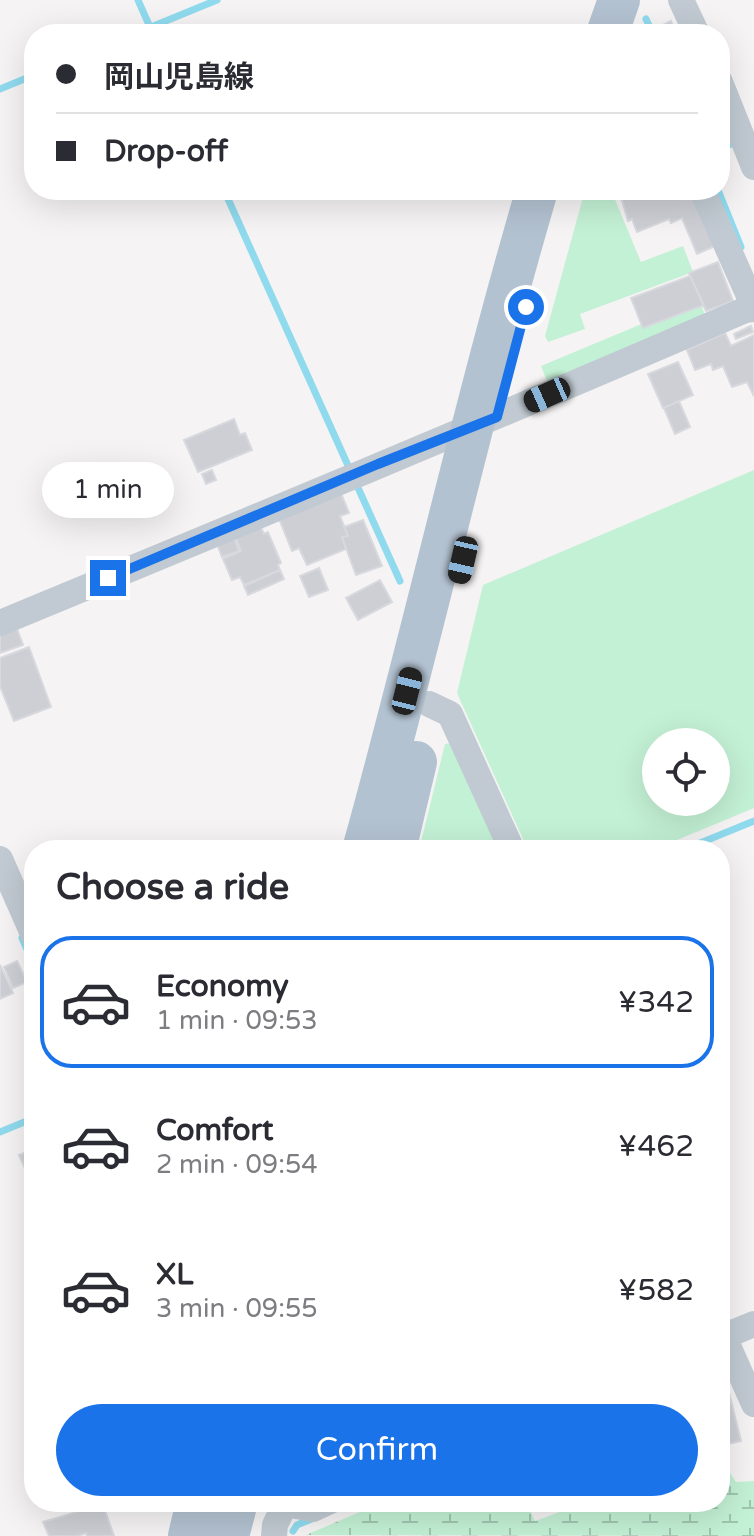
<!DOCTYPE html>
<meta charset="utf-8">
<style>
:root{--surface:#fff;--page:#f2f2f3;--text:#2b2b33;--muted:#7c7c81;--line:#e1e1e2;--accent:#1a73e8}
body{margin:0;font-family:"Varela Round","Noto Sans JP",sans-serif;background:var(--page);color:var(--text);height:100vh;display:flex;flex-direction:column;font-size:30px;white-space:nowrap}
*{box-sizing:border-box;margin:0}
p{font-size:26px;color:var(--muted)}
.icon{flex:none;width:44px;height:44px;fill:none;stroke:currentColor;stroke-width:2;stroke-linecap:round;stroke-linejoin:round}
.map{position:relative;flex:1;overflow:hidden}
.sheet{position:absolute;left:24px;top:840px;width:706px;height:672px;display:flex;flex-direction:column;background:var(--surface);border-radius:32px;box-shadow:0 8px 32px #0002}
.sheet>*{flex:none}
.hud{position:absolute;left:24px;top:24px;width:706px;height:176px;border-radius:32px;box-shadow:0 8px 32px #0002;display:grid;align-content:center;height:176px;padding:0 32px;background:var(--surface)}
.tools{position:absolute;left:642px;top:728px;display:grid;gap:16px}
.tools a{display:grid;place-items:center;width:88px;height:88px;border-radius:50%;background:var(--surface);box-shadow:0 8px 32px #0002;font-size:40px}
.end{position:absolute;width:36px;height:36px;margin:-18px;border:10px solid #1a73e8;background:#fff;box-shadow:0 0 0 4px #fff}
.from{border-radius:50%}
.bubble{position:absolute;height:56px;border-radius:28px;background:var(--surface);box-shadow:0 8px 32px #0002;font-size:26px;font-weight:600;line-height:56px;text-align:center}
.car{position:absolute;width:24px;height:48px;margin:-24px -12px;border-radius:10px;box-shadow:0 0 6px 2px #0007;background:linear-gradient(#222 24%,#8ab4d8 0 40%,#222 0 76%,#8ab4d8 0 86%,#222 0)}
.hud b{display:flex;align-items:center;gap:28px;height:76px;font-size:30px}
.hud b+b{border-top:2px solid var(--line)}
.hud i{width:20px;height:20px;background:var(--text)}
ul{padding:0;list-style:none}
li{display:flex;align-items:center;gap:24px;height:132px;margin:0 16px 12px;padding:0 16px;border:4px solid transparent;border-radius:32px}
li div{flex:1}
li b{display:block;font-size:30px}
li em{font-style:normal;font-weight:600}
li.selected{border-color:var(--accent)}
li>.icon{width:72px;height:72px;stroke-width:1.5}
h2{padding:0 32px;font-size:36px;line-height:96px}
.cta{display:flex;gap:16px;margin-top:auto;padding:16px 32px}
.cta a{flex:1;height:92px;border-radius:48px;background:var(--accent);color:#fff;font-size:32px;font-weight:600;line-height:92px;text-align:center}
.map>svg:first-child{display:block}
.green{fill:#c3f1d5;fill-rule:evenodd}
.wetland{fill:url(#wetland-marsh)}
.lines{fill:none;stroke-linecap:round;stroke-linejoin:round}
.stream{stroke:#90daee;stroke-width:7}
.building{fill:#cdcfd5;stroke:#d7d9de;stroke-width:2}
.street{stroke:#c1cad2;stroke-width:26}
.primary{stroke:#b3c2d1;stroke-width:42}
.route{stroke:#1a73e8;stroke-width:10}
</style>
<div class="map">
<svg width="754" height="1536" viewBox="0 0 754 1536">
<defs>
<pattern id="wetland-marsh" width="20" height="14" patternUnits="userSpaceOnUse" patternTransform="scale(2)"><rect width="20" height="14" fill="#c3f1d5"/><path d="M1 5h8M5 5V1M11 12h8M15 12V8" fill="none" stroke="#a0c6b0"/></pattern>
</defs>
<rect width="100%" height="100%" fill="#f5f3f3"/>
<path class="green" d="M585,190h26l30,72 42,-16 10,26 -113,42 5,15 -37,13 -3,-6z
M699,300l6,15 -158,66 -6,-15z
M754,470v338l-101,42h-125l-71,-157 26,-108zM716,742v60h-60v-60z
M457,742l48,108h-86l26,-106z"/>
<path class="wetland" d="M729,1471l7,11 18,-1v55l-448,-1 77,-33h143l9,19 52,-19h133v-28z"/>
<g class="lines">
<path class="stream" d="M138,0l15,34
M646,19l7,15
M134,34l83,-34
M0,89l34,-14
M720,149l13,-6
M224,190l176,391
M718,190l23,57
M683,850l71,-29
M22,938l12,27
M0,1132l34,-14
M720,1305l9,20
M333,1510l20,-8
M293,1531l4,-6 17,-7"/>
</g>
<path class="building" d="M671,21l5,13h-9l-4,-9z
M619,190h59l2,5 12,-5 30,53 -25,11 -15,-36 -11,5 -2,-4 -32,13 -5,-13 -4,2z
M718,262l15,39 -27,10 -17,-38z
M690,276l14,29 -61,23 -12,-30z
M751,326l2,6 -17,7 -2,-5z
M725,333l6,13 23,-11v61l-7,-14 -15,5 -9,-21 -10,4 -2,-6 -16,6 -8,-20z
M678,362l15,33 -30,13 -15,-34z
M679,401l11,26 -15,7 -11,-26z
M234,419l6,16 5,-2 7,17 -54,22 -14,-32z
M212,470l4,10 -10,4 -4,-10z
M340,491l9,22 -9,3 8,20 -6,1 4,12 -39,16 -8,-17 -7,3 -14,-35z
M363,520l19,46 -26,9 -14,-38 6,-1 -4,-9z
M259,523l5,11 4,-2 13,31 -3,2 2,5 -36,15 -4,-8 -8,3 -9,-21 18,-8 -7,-17z
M233,535l6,16 -17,6 -6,-16z
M319,568l9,22 -19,7 -9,-21z
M280,570l4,9 -36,16 -4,-9z
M380,580l12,22 -34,18 -12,-22z
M16,626l7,19 -23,8v-21z
M29,647l22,60 -37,14 -14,-35v-28z
M17,961l10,21 -14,6 -9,-21z
M0,965l13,28 -13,6z
M34,1149v29l-2,-4 -4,1 -9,-20z
M720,1360h4l4,20 -2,1 15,60 -21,5z
M98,1502h4l12,34h-27l-1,-3 -9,3h-28l-6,-14 44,-13 -2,-3z"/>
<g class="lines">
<path class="street" d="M681,0l16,34
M720,82l34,85
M702,190l52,117
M0,623c249,-103 498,-206 745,-313l9,-1
M429,704l21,10 62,136
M0,859l34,77
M720,1328l34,76
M720,1338l34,-14
M285,1504l28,5 15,-7
M274,1536l1,-11 11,-23"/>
<path class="primary" d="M607,34l12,-34
M363,850c61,-219 110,-442 174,-660
M395,850l21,-88
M189,1536l8,-34
M228,1536l9,-34"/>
</g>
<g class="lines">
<path class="route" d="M108,578l270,-114 119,-47 29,-110"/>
</g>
</svg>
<div class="tools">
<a><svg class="icon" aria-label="locate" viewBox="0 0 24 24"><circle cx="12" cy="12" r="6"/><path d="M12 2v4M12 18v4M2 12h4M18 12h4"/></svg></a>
</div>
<i class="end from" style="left:526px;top:307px"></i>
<i class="end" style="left:108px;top:578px"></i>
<div class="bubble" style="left:42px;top:462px;width:132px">1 min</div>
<i class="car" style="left:547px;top:395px;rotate:246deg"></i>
<i class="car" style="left:463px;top:560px;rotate:193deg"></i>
<i class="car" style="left:407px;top:691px;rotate:14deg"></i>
<div class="hud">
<b><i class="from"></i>岡山児島線</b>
<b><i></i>Drop-off</b>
</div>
<section class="sheet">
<h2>Choose a ride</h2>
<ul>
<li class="selected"><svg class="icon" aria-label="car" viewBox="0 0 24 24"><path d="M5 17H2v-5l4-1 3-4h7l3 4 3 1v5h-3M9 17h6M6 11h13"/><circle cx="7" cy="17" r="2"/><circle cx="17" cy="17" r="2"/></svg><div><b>Economy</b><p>1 min · 09:53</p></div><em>¥342</em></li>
<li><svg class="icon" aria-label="car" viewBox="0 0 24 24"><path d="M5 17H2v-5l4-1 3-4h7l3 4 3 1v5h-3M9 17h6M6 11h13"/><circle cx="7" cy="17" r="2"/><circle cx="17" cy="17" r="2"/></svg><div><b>Comfort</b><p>2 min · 09:54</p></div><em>¥462</em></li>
<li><svg class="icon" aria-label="car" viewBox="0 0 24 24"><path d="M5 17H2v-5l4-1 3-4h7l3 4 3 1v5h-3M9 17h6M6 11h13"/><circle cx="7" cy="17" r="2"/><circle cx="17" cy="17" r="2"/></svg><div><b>XL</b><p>3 min · 09:55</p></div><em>¥582</em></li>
</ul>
<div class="cta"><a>Confirm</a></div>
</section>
</div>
